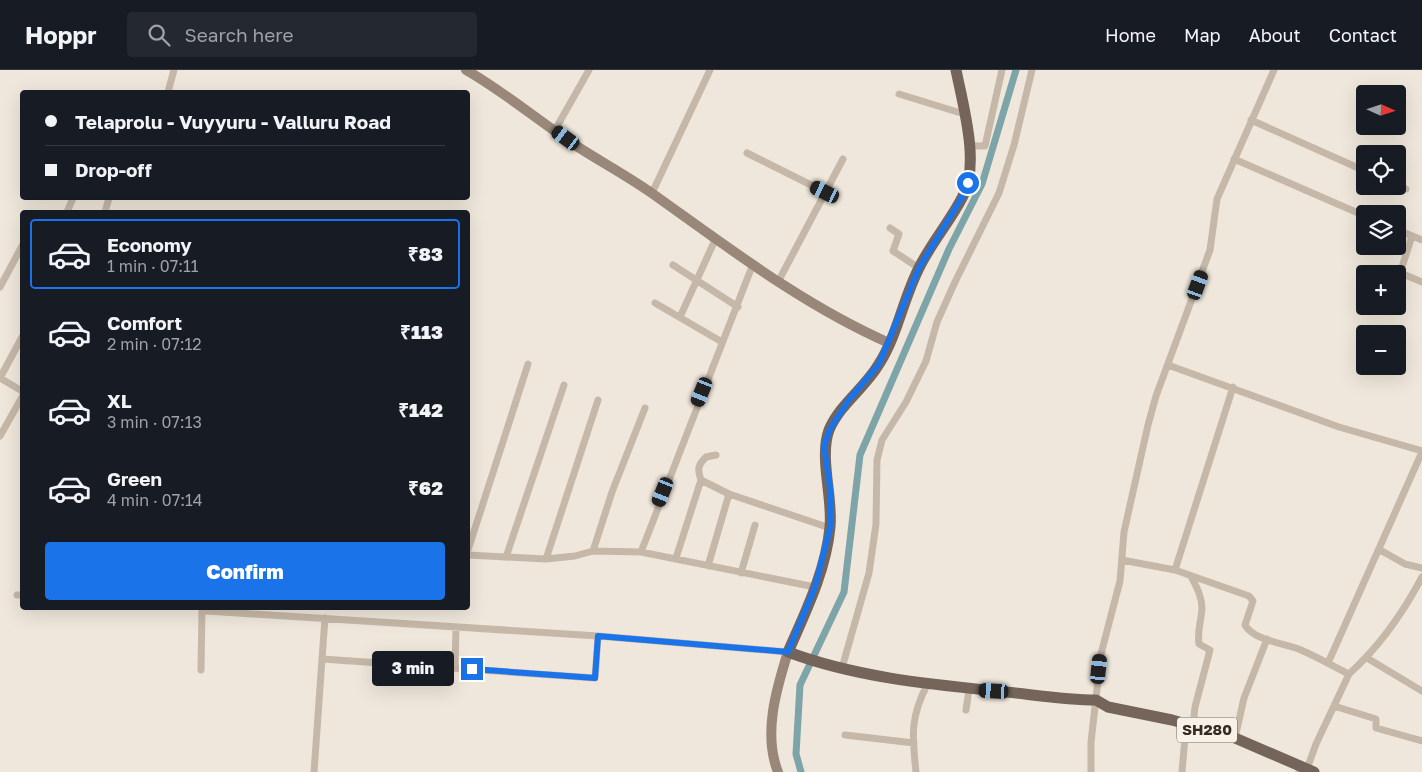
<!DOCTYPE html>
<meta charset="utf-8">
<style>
:root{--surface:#171b24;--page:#242831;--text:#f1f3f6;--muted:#9ea1a6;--line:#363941;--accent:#1a73e8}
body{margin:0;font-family:"Golos Text",sans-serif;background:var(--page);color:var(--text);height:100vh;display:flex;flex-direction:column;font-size:19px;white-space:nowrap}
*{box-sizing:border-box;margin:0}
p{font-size:16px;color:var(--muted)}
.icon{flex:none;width:28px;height:28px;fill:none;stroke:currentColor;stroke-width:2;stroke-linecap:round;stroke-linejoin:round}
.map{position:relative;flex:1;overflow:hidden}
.drawer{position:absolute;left:20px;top:140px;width:450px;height:400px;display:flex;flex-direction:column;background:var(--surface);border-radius:5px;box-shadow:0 5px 20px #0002}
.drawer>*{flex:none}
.top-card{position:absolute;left:20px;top:20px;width:450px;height:110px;border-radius:5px;box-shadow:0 5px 20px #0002;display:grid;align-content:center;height:110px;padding:0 25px;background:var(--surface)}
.needle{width:32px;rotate:93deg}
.tools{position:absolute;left:1356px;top:15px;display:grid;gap:10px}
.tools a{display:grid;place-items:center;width:50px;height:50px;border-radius:5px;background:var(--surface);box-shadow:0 5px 20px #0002;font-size:25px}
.end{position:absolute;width:22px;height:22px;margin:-11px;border:6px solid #1a73e8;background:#fff;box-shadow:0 0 0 2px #fff}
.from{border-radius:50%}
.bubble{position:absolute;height:35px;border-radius:5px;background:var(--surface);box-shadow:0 5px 20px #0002;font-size:16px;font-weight:800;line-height:35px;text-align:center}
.car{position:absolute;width:15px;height:30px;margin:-15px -8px;border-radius:6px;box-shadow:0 0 4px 1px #0007;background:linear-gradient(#222 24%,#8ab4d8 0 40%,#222 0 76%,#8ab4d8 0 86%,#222 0)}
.top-card b{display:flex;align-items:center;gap:18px;height:48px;font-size:19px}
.top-card b+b{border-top:1px solid var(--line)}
.top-card i{width:12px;height:12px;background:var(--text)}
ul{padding:9px 0 0;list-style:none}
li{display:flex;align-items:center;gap:15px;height:70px;margin:0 10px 8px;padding:0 15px;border:2px solid transparent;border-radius:5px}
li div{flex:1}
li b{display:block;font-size:19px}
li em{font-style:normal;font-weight:800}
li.on{border-color:var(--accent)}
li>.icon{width:45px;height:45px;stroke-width:1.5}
.primary-button{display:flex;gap:10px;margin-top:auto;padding:10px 25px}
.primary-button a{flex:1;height:58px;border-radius:5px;background:var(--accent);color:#fff;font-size:20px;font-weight:800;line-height:58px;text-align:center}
header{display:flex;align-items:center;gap:30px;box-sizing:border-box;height:70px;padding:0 25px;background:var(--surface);border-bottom:1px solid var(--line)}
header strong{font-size:24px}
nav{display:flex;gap:28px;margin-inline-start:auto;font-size:18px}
.search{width:350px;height:45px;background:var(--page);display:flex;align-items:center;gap:12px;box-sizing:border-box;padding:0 18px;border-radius:5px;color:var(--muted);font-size:19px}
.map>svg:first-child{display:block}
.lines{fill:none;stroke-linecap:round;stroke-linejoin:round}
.canal{stroke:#7ca4a9;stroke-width:7}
.street{stroke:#c6b8a8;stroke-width:7}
.secondary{stroke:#99877a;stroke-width:10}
.primary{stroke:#74645a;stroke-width:11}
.route{stroke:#1a73e8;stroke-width:6}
.labels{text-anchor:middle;stroke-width:4;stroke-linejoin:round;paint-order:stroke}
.shield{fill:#f7f1e7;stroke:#6e6761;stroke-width:1}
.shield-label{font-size:15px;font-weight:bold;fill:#332c27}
</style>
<header>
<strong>Hoppr</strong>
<div class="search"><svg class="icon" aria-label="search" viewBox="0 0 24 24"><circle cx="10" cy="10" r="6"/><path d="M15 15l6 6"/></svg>Search here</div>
<nav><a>Home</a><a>Map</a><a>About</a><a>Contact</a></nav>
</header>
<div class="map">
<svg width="1422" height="702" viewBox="0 0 1422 702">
<rect width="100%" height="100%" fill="#efe7db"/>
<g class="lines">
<path class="canal" d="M801,702l-5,-18 4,-69 44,-93 16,-137 89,-206 33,-65 34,-114"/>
<path class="street" d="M168,22l6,-22
M899,24l65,20
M1251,50l114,51
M555,60l34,-60
M970,76h15l17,-76
M747,83l78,39
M1234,89l131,57
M1398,116l8,3
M652,123l58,-123
M67,142l6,-14
M105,142l4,-14
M890,158l9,6 -6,17 26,17
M1398,160l24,10
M1412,166l-11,34 2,4 19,8
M673,195l65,42
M778,212l65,-123
M0,217l22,-41
M655,233l67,39
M680,247l35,-77
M1168,295l171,62 83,24
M0,308l22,-41
M0,308l22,13
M0,366l22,-39
M716,385l-10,2c-8,8 -9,12 -5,23l28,14 101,34
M468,480l60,-186
M1380,480l25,14 17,4
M593,481l19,-59 33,-84
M641,482l112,-288
M468,485l78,4 29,-3 18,-5 48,1 174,35
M506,487l58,-172
M676,488l25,-78
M546,489l52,-159
M1122,490l53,10 74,26 4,5 -8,24c9,16 40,18 56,25 16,7 32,16 48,24l-33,70 -9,25 -8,3
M708,496l21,-72
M1175,500l58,-183
M741,503l14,-48
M1192,508c5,10 10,19 10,31 -1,13 -5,22 -3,35l11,6 -15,57 -2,19
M17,525h5
M207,541l391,25 190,16
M325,548l-3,41 273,19 3,-42
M1367,588l55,33
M1328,593l94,-211
M455,598l1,-41
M842,598l27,-95 7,-49 1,-64 5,-20 24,-38 20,-41 11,-39 18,-40 44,-89 15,-48 18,-75
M201,600l1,-62
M1349,604c30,-27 54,-61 73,-97
M1334,636l42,13v9l46,13
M966,640l3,-21
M845,665l69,8
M1235,668l9,-40 23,-59
M314,702l8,-113
M916,702c-4,-37 -6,-55 12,-89
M1091,702v-30l10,-88 19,-73 4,-49 24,-107 8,-29 54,-146 7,-51 57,-129
M1182,702l4,-46"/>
<path class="secondary" d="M466,0c40,23 74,52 112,77 25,16 51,30 75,47 76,54 150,111 236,149
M778,702c-15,-38 -2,-82 10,-120"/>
<path class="primary" d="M956,0c7,35 24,94 7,126 -13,26 -33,48 -45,74 -15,30 -21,66 -39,94 -14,24 -39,40 -50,66 -10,28 4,67 1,97 -4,44 -25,86 -42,125 67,25 139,32 209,39 33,3 66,9 99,9l12,7 64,13 63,18 79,34"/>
</g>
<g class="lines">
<path class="route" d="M472,599l123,9 3,-42 190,16 27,-65 15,-59v-40l-6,-42 6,-17 18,-28 31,-37 40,-96 45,-74 4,-11"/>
</g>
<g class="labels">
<rect class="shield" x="1177" y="647.5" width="60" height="25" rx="4"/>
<g class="shield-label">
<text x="1207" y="665">SH280</text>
</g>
</g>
</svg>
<div class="tools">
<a><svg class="needle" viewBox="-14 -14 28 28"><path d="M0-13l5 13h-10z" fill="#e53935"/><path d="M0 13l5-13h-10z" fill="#9ea1a6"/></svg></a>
<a><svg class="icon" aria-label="locate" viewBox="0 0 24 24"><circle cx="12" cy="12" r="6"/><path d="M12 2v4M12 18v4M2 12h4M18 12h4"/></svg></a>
<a><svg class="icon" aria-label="layers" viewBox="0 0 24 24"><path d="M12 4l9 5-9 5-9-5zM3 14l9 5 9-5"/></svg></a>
<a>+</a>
<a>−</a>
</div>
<i class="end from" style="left:968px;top:113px"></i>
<i class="end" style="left:472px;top:599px"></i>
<div class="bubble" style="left:372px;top:581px;width:82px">3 min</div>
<i class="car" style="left:566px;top:68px;rotate:306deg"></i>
<i class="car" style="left:825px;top:122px;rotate:296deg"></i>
<i class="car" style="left:1198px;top:215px;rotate:20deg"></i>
<i class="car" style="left:702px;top:322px;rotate:202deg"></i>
<i class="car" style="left:663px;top:422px;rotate:202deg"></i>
<i class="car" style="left:1099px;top:599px;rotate:6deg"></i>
<i class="car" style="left:994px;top:621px;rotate:273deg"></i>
<div class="top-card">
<b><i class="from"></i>Telaprolu - Vuyyuru - Valluru Road</b>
<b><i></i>Drop-off</b>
</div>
<section class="drawer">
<ul>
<li class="on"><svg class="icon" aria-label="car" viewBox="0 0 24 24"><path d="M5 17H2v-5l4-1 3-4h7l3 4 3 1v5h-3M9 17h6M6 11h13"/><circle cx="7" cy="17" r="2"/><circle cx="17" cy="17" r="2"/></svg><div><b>Economy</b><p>1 min · 07:11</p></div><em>₹83</em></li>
<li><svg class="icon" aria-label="car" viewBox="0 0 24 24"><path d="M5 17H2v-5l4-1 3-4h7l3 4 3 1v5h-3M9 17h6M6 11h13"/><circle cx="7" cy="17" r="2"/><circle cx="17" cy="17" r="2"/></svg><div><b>Comfort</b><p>2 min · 07:12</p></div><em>₹113</em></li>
<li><svg class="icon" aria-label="car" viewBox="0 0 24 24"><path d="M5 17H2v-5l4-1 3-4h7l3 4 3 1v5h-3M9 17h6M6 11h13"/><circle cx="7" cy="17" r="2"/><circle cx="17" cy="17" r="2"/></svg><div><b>XL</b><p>3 min · 07:13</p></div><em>₹142</em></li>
<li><svg class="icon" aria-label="car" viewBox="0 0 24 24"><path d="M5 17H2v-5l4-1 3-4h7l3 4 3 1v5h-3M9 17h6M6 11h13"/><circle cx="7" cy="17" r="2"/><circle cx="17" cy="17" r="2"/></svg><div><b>Green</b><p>4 min · 07:14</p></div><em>₹62</em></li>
</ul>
<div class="primary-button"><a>Confirm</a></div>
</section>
</div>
